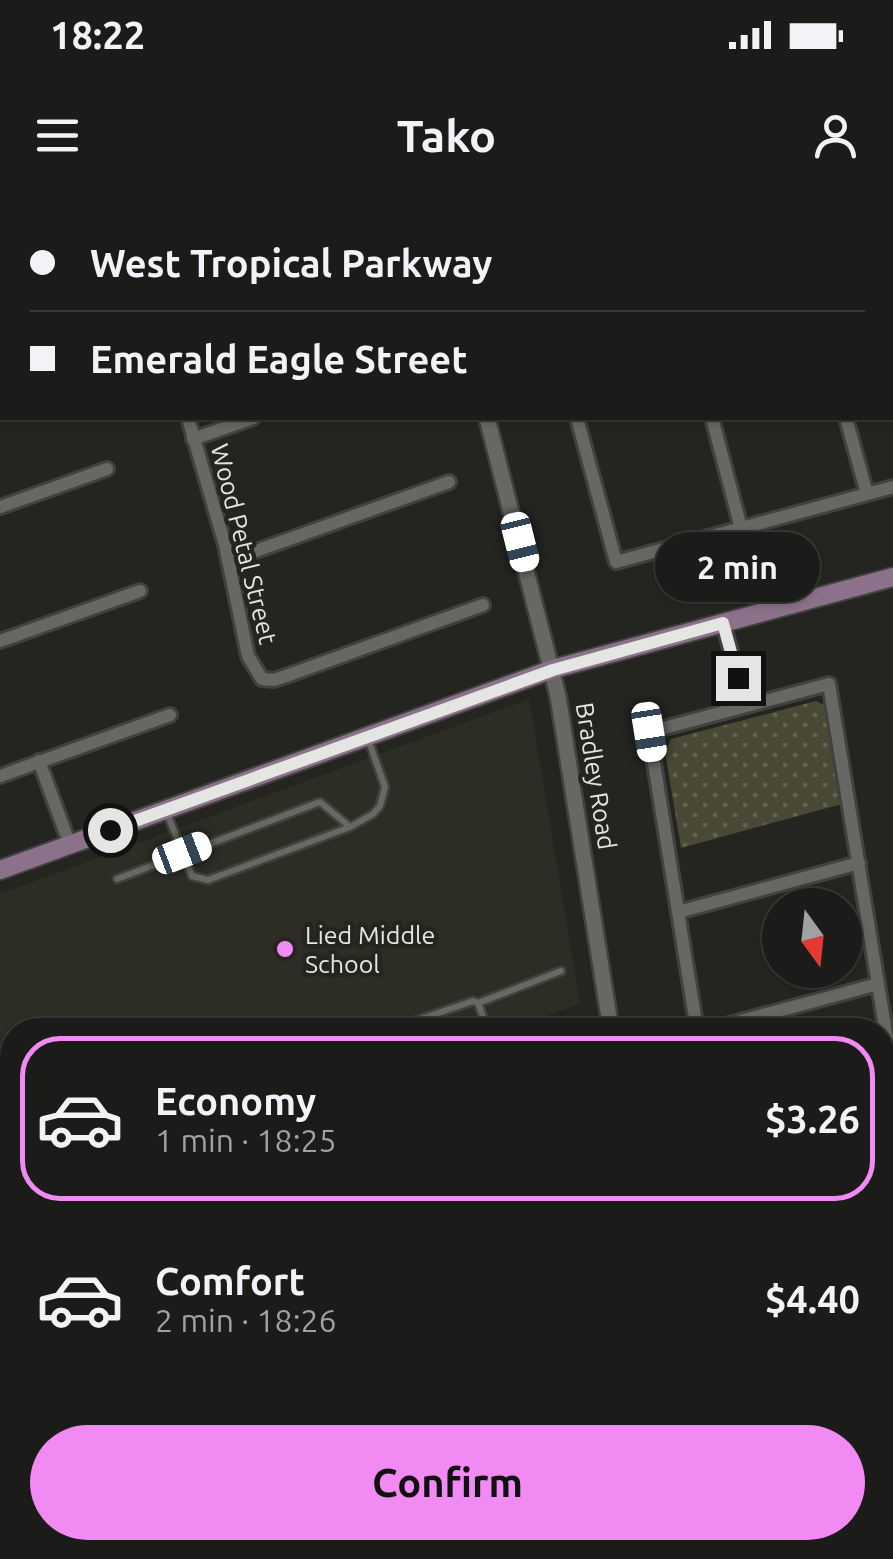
<!DOCTYPE html>
<meta charset="utf-8">
<style>
:root{--surface:#1b1b19;--page:#282826;--text:#f1f3f6;--muted:#a0a1a2;--line:#393938;--accent:#f28af3}
body{margin:0;font-family:Ubuntu,sans-serif;background:var(--page);color:var(--text);height:100vh;display:flex;flex-direction:column;font-size:38px;white-space:nowrap}
*{box-sizing:border-box;margin:0}
p{font-size:32px;color:var(--muted)}
.icon{flex:none;width:55px;height:55px;fill:none;stroke:currentColor;stroke-width:2;stroke-linecap:round;stroke-linejoin:round}
.map{position:relative;flex:1;overflow:hidden}
.sheet{position:absolute;left:0px;top:818px;width:895px;height:542px;display:flex;flex-direction:column;background:var(--surface);border-radius:40px 40px 0 0;box-shadow:0 2px 8px #0004,0 0 0 2px var(--line)}
.sheet>*{flex:none}
.banner{position:absolute;left:0px;top:0px;width:895px;height:220px;box-shadow:0 2px 8px #0004,0 0 0 2px var(--line);display:grid;align-content:center;height:220px;padding:0 30px;background:var(--surface)}
.needle{width:65px;rotate:165deg}
.fabs{position:absolute;left:762px;top:688px;display:grid;gap:20px}
.fabs a{display:grid;place-items:center;width:100px;height:100px;border-radius:50%;background:var(--surface);box-shadow:0 2px 8px #0004,0 0 0 2px var(--line);font-size:50px}
.end{position:absolute;width:45px;height:45px;margin:-22px;border:12px solid #e5e5e3;background:#111;box-shadow:0 0 0 5px #111}
.from{border-radius:50%}
.bubble{position:absolute;height:70px;border-radius:35px;background:var(--surface);box-shadow:0 2px 8px #0004,0 0 0 2px var(--line);font-size:32px;font-weight:600;line-height:70px;text-align:center}
.car{position:absolute;width:30px;height:60px;margin:-30px -15px;border-radius:12px;box-shadow:0 0 8px 2px #0007;background:linear-gradient(#fff 24%,#345 0 40%,#fff 0 76%,#345 0 86%,#fff 0)}
.banner b{display:flex;align-items:center;gap:35px;height:95px;font-size:38px}
.banner b+b{border-top:2px solid var(--line)}
.banner i{width:25px;height:25px;background:var(--text)}
ul{padding:18px 0 0;list-style:none}
li{display:flex;align-items:center;gap:30px;height:165px;margin:0 20px 15px;padding:0 10px;border:5px solid transparent;border-radius:40px}
li div{flex:1}
li b{display:block;font-size:38px}
li em{font-style:normal;font-weight:600}
li.selected{border-color:var(--accent)}
li>.icon{width:90px;height:90px;stroke-width:1.5}
.button{display:flex;gap:20px;margin-top:auto;padding:20px 30px}
.button a{flex:1;height:115px;border-radius:60px;background:var(--accent);color:#111;font-size:40px;font-weight:600;line-height:115px;text-align:center}
.status{display:flex;justify-content:space-between;align-items:center;height:70px;padding:0 50px;background:var(--surface);direction:ltr}
.status svg{height:28px;fill:currentColor}
header{display:flex;justify-content:space-between;align-items:center;height:130px;padding:0 30px;background:var(--surface);font-size:45px;font-weight:600}
.map>svg:first-child{display:block}
.built{fill:#2e2d25}
.park{fill:url(#park-dots)}
.building{fill:url(#building-hatch);stroke:#7d7d7a;stroke-width:2.5}
.lines{fill:none;stroke-linecap:round;stroke-linejoin:round}
.service-casing{stroke:#41413f;stroke-width:11}
.minor-casing{stroke:#41413f;stroke-width:18}
.tertiary-casing{stroke:#41413f;stroke-width:20}
.secondary-casing{stroke:#41413f;stroke-width:22}
.service{stroke:#676764;stroke-width:6}
.minor{stroke:#676764;stroke-width:12}
.tertiary{stroke:#676764;stroke-width:15}
.secondary{stroke:#8b7189;stroke-width:18}
.route{stroke:#e5e5e3;stroke-width:12}
.poi-dot{fill:#f28af3;stroke:#242421;stroke-width:4}
.labels{text-anchor:middle;stroke-width:9;stroke-linejoin:round;paint-order:stroke}
.street-label{font-size:25px;fill:#e5e5e3;stroke:#242421}
.poi-label{font-size:25px;fill:#e5e5e3;stroke:#242421;text-anchor:start}
</style>
<div class="status"><b>18:22</b><svg viewBox="0 0 49 12"><path d="M0 12V9h3v3zM5 12V6h3v6zM10 12V3h3v9zM15 12V0h3v12zM26 1h20v11H26zM47 4h2v5h-2z"/></svg></div>
<header><svg class="icon" aria-label="menu" viewBox="0 0 24 24"><path d="M4 6h16M4 12h16M4 18h16"/></svg>Tako<svg class="icon" aria-label="person" viewBox="0 0 24 24"><circle cx="12" cy="8" r="4"/><path d="M4 21q1-7 8-7t8 7"/></svg></header>
<div class="map">
<svg width="893" height="1359" viewBox="0 0 893 1359">
<defs>
<pattern id="park-dots" width="8" height="8" patternUnits="userSpaceOnUse" patternTransform="scale(2.5)"><rect width="8" height="8" fill="#4a4935"/><path d="M2 2h.1M6 6h.1" fill="none" stroke="#646352" stroke-width="1.8" stroke-linecap="round"/></pattern>
<pattern id="building-hatch" width="6" height="6" patternUnits="userSpaceOnUse" patternTransform="scale(2.5)"><rect width="6" height="6" fill="#41403e"/><path d="M-1 1l2-2M0 6l6-6M5 7l2-2" fill="none" stroke="#5c5b5a"/></pattern>
</defs>
<rect width="100%" height="100%" fill="#242421"/>
<path class="built" d="M641,0h252v16l-1,-14z
M529,499l51,305 -74,26h-494v172l-12,4v-312z"/>
<path class="park" d="M454,0h187l1,2h-188z
M816,501l8,4 4,10 14,89 -161,44 -16,-96 6,-13z"/>
<path class="building" d="M4,1067l8,4v26l-12,-6v-14z
M0,1120h12v23l-12,1z
M12,1149v24l-12,3v-24z
M12,1179v20h-5l-3,-12 6,-1 -1,-6z
M12,1206v24l-12,3v-24z
M12,1235v24l-6,1 -1,-6 -5,1v-18z
M12,1263v24l-12,2v-23z
M12,1292v23l-12,3v-23z
M193,1348l3,11h-14l-3,-9z
M197,1348h24l4,11h-25z
M226,1348h23l-5,1 1,5 -9,2 -1,-4 -7,3z
M570,1348l3,11h-21l-2,-9z
M619,1348h26l2,11h-25z"/>
<g class="lines">
<g class="service-casing">
<path id="service" d="M852,2l9,-2
M166,611l26,65 16,4 142,-53 23,-13 7,-8 5,-19 -17,-48
M117,679l203,-77 29,24
M478,803l83,-32
M389,830l84,-29 5,2 10,27
M0,1110l12,2
M0,1355l38,-7"/>
</g>
<g class="minor-casing">
<path id="minor" d="M133,0v2
M892,28h1
M0,38l2,-1
M892,106h1
M0,172h2
M188,218l37,127 23,111 14,23 12,1 12,-4 197,-71
M577,218l39,144 277,-75
M712,218l29,110
M846,218l21,76
M193,239l60,-21
M0,307l107,-38
M228,361l221,-79
M723,423l23,83
M0,441l140,-50
M39,561l31,84
M0,576l170,-61
M678,712l181,-49
M591,830l19,-7
M697,830l-48,-298 180,-48 64,392
M707,830l171,-46
M882,908l11,-2
M882,1030l11,-3
M0,1040l12,-4
M61,1348c18,11 33,6 52,0
M590,1348l4,11
M472,1359l29,-11
M791,1359v-4"/>
</g>
<g class="tertiary-casing">
<path id="tertiary" d="M429,0l1,2
M487,218l71,278 53,334
M882,1117l11,-3
M691,1348l2,11"/>
</g>
<g class="secondary-casing">
<path id="secondary" d="M0,670l553,-201 340,-92"/>
</g>
<use href="#service" class="service"/>
<use href="#minor" class="minor"/>
<use href="#tertiary" class="tertiary"/>
<use href="#secondary" class="secondary"/>
</g>
<g class="lines">
<path class="route" d="M110,630l443,-160 170,-47 15,55"/>
</g>
<circle class="poi-dot" cx="285" cy="749" r="10"/>
<g class="labels">
<g class="street-label">
<text transform="translate(244 344) rotate(76)" y="9">Wood Petal Street</text>
<text transform="translate(596 576) rotate(81)" y="9">Bradley Road</text>
</g>
<g class="poi-label">
<text x="305" y="744">Lied Middle<tspan x="305" dy="29">School</tspan></text>
</g>
</g>
</svg>
<div class="fabs">
<a><svg class="needle" viewBox="-14 -14 28 28"><path d="M0-13l5 13h-10z" fill="#e53935"/><path d="M0 13l5-13h-10z" fill="#a0a1a2"/></svg></a>
</div>
<i class="end from" style="left:110px;top:630px"></i>
<i class="end" style="left:738px;top:478px"></i>
<div class="bubble" style="left:655px;top:332px;width:165px">2 min</div>
<i class="car" style="left:520px;top:342px;rotate:166deg"></i>
<i class="car" style="left:649px;top:532px;rotate:171deg"></i>
<i class="car" style="left:182px;top:653px;rotate:69deg"></i>
<div class="banner">
<b><i class="from"></i>West Tropical Parkway</b>
<b><i></i>Emerald Eagle Street</b>
</div>
<section class="sheet">
<ul>
<li class="selected"><svg class="icon" aria-label="car" viewBox="0 0 24 24"><path d="M5 17H2v-5l4-1 3-4h7l3 4 3 1v5h-3M9 17h6M6 11h13"/><circle cx="7" cy="17" r="2"/><circle cx="17" cy="17" r="2"/></svg><div><b>Economy</b><p>1 min · 18:25</p></div><em>$3.26</em></li>
<li><svg class="icon" aria-label="car" viewBox="0 0 24 24"><path d="M5 17H2v-5l4-1 3-4h7l3 4 3 1v5h-3M9 17h6M6 11h13"/><circle cx="7" cy="17" r="2"/><circle cx="17" cy="17" r="2"/></svg><div><b>Comfort</b><p>2 min · 18:26</p></div><em>$4.40</em></li>
</ul>
<div class="button"><a>Confirm</a></div>
</section>
</div>
